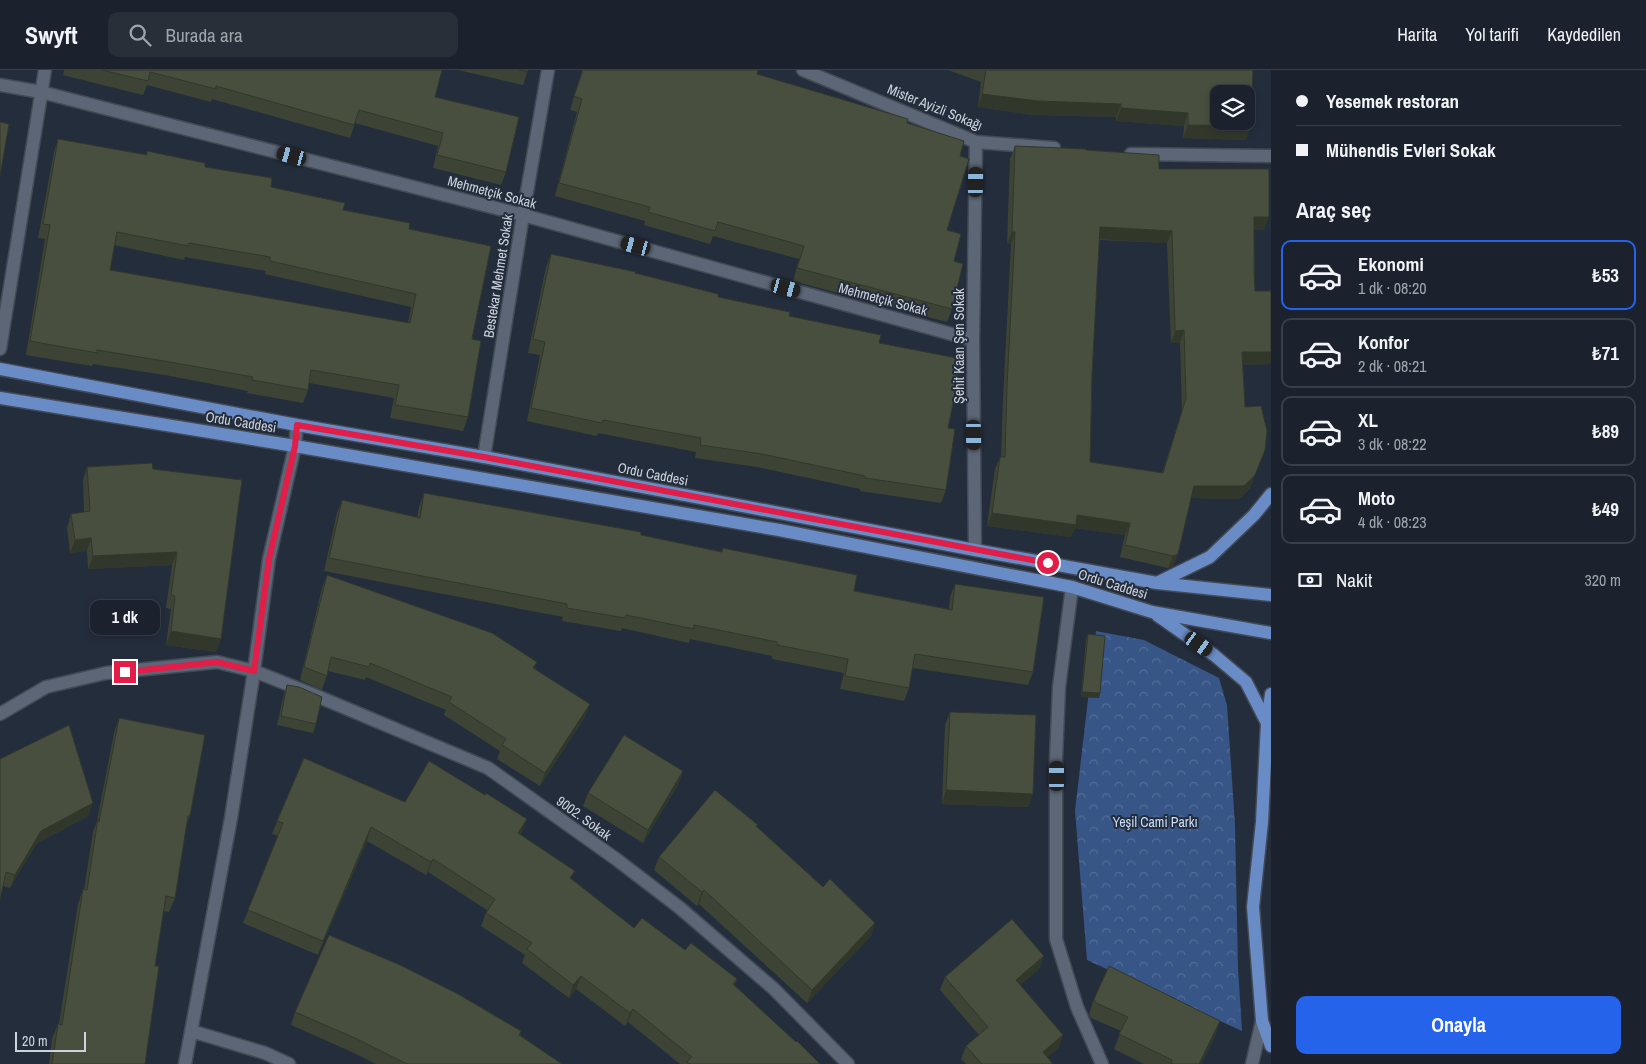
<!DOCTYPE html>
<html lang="tr">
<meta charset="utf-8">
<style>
:root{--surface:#1b222d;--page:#282f39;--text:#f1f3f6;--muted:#a0a4aa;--line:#393f49;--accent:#2563eb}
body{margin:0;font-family:"Archivo Narrow",sans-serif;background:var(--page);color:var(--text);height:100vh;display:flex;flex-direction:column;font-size:19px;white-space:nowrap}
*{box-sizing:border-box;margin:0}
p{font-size:16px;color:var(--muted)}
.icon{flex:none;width:28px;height:28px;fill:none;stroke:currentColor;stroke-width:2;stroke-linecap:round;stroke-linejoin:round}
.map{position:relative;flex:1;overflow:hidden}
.drawer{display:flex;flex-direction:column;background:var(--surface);width:375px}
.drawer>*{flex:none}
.banner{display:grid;align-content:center;height:110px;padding:0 25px;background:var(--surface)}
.controls{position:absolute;left:1210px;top:15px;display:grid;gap:10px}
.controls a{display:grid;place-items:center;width:45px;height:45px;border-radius:10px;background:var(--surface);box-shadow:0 2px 8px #0003,0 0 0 1px var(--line);font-size:25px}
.scale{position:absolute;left:15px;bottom:12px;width:71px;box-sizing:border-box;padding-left:5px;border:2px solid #cdd3dd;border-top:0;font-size:14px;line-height:18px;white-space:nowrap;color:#cdd3dd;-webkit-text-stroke:4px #242d3c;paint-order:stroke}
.end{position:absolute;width:22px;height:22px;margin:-11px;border:6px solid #e11d48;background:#fff;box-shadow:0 0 0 2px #fff}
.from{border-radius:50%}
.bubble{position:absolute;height:35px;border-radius:10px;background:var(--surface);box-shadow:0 2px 8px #0003,0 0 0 1px var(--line);font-size:16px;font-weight:800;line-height:35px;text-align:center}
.car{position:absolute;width:15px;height:30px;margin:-15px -8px;border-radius:6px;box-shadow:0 0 4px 1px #0007;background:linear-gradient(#222 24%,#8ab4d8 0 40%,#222 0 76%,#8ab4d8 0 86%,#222 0)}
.banner b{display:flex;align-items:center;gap:18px;height:48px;font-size:19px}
.banner b+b{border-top:1px solid var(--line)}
.banner i{width:12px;height:12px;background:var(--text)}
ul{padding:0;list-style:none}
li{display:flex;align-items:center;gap:15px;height:70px;margin:0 10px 8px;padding:0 15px;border:2px solid var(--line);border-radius:10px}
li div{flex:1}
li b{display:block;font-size:19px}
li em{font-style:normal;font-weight:800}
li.active{border-color:var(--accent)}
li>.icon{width:45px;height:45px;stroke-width:1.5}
h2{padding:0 25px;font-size:22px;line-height:60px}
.pay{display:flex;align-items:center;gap:12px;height:55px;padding:0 25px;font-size:19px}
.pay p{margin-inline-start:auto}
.button{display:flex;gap:10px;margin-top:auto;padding:10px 25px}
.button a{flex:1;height:58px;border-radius:10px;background:var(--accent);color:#fff;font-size:20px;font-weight:800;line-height:58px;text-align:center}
header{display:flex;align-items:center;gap:30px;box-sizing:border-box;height:70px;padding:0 25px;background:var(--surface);border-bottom:1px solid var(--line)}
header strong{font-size:24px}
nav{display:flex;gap:28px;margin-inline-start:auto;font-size:18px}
.search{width:350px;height:45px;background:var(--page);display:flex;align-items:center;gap:12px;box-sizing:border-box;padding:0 18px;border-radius:10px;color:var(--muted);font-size:19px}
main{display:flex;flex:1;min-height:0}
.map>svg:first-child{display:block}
.park{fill:url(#park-crowns)}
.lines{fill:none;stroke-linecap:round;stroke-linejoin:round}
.minor-casing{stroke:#434a56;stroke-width:15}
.major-casing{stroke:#434a56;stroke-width:15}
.minor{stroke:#5c6676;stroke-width:12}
.major{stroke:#698cc6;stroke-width:12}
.wall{fill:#3e4435;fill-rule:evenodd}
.shaded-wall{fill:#32372b}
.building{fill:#484f3e;stroke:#32372b;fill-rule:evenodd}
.route{stroke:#e11d48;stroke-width:6}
.labels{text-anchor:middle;stroke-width:4;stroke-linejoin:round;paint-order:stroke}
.street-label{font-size:14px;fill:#cdd3dd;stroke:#242d3c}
.park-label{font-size:14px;fill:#cadefe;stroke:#242d3c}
</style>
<header>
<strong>Swyft</strong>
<div class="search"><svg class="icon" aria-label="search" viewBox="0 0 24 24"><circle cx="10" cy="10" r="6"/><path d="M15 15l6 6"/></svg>Burada ara</div>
<nav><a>Harita</a><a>Yol tarifi</a><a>Kaydedilen</a></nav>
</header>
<main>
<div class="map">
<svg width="1271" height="994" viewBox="0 0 1271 994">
<defs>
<pattern id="park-crowns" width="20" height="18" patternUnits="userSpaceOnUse" patternTransform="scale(1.25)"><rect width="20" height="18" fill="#375586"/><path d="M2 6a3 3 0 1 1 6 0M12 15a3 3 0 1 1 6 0" fill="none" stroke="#536d97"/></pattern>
</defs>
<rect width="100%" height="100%" fill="#242d3c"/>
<path class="park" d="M1096,561l48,9 75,38 8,27 8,120 3,143 4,63 -155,-71 -12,-149z"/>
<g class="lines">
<g class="minor-casing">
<path id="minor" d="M803,0l173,72 78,6
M0,15l41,7 482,123 450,125
M1131,84l140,2
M0,279l45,-279
M484,387l39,-242 25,-145
M975,480l-2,-210 3,-198
M1072,517l-13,100 -3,72v180l21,68 25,57
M0,644l46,-27 60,-14 111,-11 37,9 58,23 176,74 128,91 64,49 94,81 74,75
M191,961l74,22 24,11
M185,994l46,-246 23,-147 15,-112 26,-113 2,-21
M1252,994l10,-43"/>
</g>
<g class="major-casing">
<path id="major" d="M0,299l297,56 187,32 491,93 182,33 114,12
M0,328l295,48 484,84 293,57 80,25 119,21
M1157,513l53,-26 44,-42 17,-21
M1157,545l57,40 32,27 21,41
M1271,624l-4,29 -5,99 -9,85 9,114 9,25"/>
</g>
<use href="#minor" class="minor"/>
<use href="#major" class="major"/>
</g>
<path class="wall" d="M64,0h378l-7,27 71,75 -5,13 -68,-17 5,-22 -83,-23 -5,15 -138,-39 -1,3 -64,-17 -4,10 -80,-20z
M458,0h70l-5,15z
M582,0h175v4l150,49 53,33 -13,74 7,31 -2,48 -5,13 -154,-41 6,-22 -86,-23 -3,8 -66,-19 1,-4 -90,-25 22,-84 -7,-2z
M948,0h305l-7,70 -63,-2 1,-12 -68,-5v-4l-82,-2 -56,-8 3,-25z
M58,69l88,16 1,-4 124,36 72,23 66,19 63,110 -4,78 -5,14 -73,-13 4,-20 -85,-15 -1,7 -5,13 -56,-10 1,-2 -83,-16 -72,-11 -1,2 -66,-11 19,-116 -7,-1 16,-86zM114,175l70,15 1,-3 81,14 -1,3 146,33 -3,16 -298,-53z
M1015,76l71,4 73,19 105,61h-10l1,61h16v70l-1,3 -27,1 2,42 20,43 -15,38 -11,11 -48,-1 -13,56 -5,12 -5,2 -48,-11 5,-22 -50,-7 -4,9 -84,-11 8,-57 5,-12h1l2,-58 8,-155h-4l3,-85zM1099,170l68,3 4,100h9l2,68 -20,62 -72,-11 2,-88z
M551,184l84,19 83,24 71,19 90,27 69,85 -2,62 -5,13 -81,-12v-2l-103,-22 -62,-9 1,-6 -98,-19 -1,3 -70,-15 13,-66 -12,-2 18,-86z
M87,397l66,2 68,170 -5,13 -50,-7 5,-36 -5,-1 6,-43 -84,4 -1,-18 -17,2 -3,-25 4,-14 13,-2 -1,-32z
M424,423l217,42 80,17 2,-4 131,43 95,18 1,-12 5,-13 78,88 -5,13 -116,-17 -3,20 -5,13 -64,-12 4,-16 -72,-14v-3l-82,-17 -1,4 -67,-15 -1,3 -59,-10 1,-4 -239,-46 13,-58 5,-13 75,18 2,-11z
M327,505l208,93 50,49 -45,69 -43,-27 3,-8 -56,-36 2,-5 -80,-33 -1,3 -37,-9 -6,19 -22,-10 22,-92z
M1088,564l11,64 -18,-1 5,-58z
M287,615l29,39 -3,9 -36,-8 7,-31z
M950,642l83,82 -5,13 -86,-3 3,-79z
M119,648l71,98 -4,10 -11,72 -6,14 -6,-1 -8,55 -10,98h-96l3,-26 6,-14h1l19,-120 5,-15 1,1 9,-58 4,-11 17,-88z
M0,689l88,57 -52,28 -26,44 -7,-2z
M683,701l-5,14 -35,58 -60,-37 5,-13z
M405,732l117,30 -2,3 52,44 62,49 51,22 52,29 -3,7 62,56 24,22h-140l-52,-42 -3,4 -49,-37 -7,9 -47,-35 3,-8 -44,-29 6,-16 -59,-38 -2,3 -59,-34 -49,114 -75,-32 35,-87 -6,-2 5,-13z
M757,757l114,109 -64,67 -108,-99 -2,2 -43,-36 5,-13z
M1044,886l-5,13 -19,16 43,50 -5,14 -11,8 6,7h-87l-5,-5 5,-13 13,-11 -39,-45 5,-13z
M1094,929l126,22 -5,15 -14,28h-57l-30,-15 7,-18 -30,-13 -2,-4z
M295,942l226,19 -1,4 42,29h-186l-24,-12 -61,-27z"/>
<path class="shaded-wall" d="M982,24l139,10 -5,13 -82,-2 -56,-8z
M1121,38l67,5 -4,13 -68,-5z
M1188,55l63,1 -5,14 -63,-2z
M1254,147h15l-5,13h-14z
M1100,157l72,4 -5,12 -72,-4z
M1012,162h3l-4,12h-4z
M1184,260l-4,13h-9l4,-12z
M1242,282h29v9l-1,3 -32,1z
M1265,380l-15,38 -11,11 -50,-1 5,-12z
M992,443l85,2 53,8 -5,12 -50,-7 -4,9 -84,-11z
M91,468l-4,13 -17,2 5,-13z
M177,482l-5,13 -84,4 5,-13z
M1178,484l-5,12 -5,2 5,-12z
M171,561l50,8 -5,13 -50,-7z
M1082,622l18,1 -1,5 -18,-1z
M590,634l-5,13 -45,69 5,-13z
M683,701l-5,14 -35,58 5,-13z
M946,720l87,4 -5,13 -86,-3z
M93,733l-5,13 -52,28 -26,44 5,-13 26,-44z
M527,749l-5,13 -9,14 5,-13z
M371,757l-4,14 -49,114 5,-14z
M433,789l-5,13 -2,3 5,-13z
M704,820l-5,14 -2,2 5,-14z
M875,853l-4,13 -64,67 5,-13z
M1044,886l-5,13 -28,24 5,-13z
M581,906l-5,13 -7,9 4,-13z
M633,939l-5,13 -3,4 5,-13z
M1220,951l-5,15 -14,28h-2z
M1063,965l-5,14 -18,15 3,-12z"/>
<path class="building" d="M102,0h340l-7,27 84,20 -13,55 -69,-17 6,-22 -84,-23 -5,15 -138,-39v3l-66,-17 -2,9z
M519,0h9l-1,2z
M583,0h175l-1,4 151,45 -1,4 57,18 -4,15 9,3 -22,71 14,4 -7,27 9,3 -11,45 -155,-41 7,-22 -86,-24 -3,9 -67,-19 2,-5 -91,-24 23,-84 -8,-3z
M986,0h267l-2,56 -63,-1v-12l-67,-5v-4l-83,-3 -56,-7zM1219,24h27v27h-27z
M0,52l9,2 -9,52z
M58,69l89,16v-4l58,12v4l67,11 -1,9 74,16 -2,7 67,13 -1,6 82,17 -19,93 9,2 -13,76 -73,-12 4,-20 -88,-15 -3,20 -56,-10 1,-3 -83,-15 -73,-12v3l-67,-12 20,-116 -7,-1zM117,162l71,14 1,-3 81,14v4l146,33 -6,29 -300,-53z
M1015,76l71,3v1l73,5v14h110v48h-15v56l1,18h16v61h-29l3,55 16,-1 6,25 -2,19 -10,25 -11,11h-50l-16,68 -5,2 -48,-11 5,-22 -53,-8 -1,10 -84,-12 8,-56h5l2,-71 8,-154h-3zM1100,157l72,4 3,100 9,-1 2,68 -23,75 -73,-11 2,-88z
M551,184l85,18 -1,1 83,21v3l72,15 -1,4 92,19 -2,8 83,16 -14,69 7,1 -9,61 -81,-12v-2l-103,-22 -62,-9 1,-7 -98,-18 -1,3 -71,-15 14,-66 -12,-3z
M152,393l1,6 89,11 -21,159 -50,-8 4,-35 -4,-1 6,-43 -84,4 -2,-18 -16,2 -4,-26 19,-3 -3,-44z
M424,423l217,39v3l81,17 1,-4 134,27 -3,16 98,19 3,-26 89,13 -11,75 -118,-18 -6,34 -64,-12 3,-17 -71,-14v-3l-83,-17v4l-68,-14 -1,3 -58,-10v-4l-238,-46 13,-58 78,18z
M327,505l165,58 45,29 -4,6 57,36 -45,69 -43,-28 4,-6 -57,-37 3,-5 -82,-34 -1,4 -38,-10 -4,19 -23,-9z
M1088,564l17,2 -5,57 -18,-1z
M287,615l12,2 23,10 -6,27 -35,-8z
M950,642l86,3 -3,79 -87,-4z
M119,648l86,17 -15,81h-2l-13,82 -9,-2 -11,70h4l-14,98h-93l6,-40 4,1 21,-136 4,1 11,-72 1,4z
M69,655l24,78 -52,28 -26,44 -9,-3 -6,28v-141z
M624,665l59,36 -35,59 -60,-37z
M304,688l101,44 24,-41 56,34 1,-2 41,26 -9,14 57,38 -5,7 64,50 8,-10 43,32 6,-7 46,36 -4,5 63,58 1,-1 23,23h-130l-3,-2 5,-5 -59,-48 -3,4 -49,-37 -8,9 -46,-36 5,-6 -46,-30 9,-14 -62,-40 -2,3 -60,-35 -48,114 -75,-31 35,-87 -6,-2z
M715,720l43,35 -2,1 67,61 7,-8 45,44 -63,67 -108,-100 -2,2 -43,-35z
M1012,849l32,37 -28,24 47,55 -20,17 10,12h-71l-16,-18 22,-19 -43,-50z
M329,865l71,30 58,29 63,37 -2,4 43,29h-155l-50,-25 -62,-27z
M1109,896l111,55 -21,43h-28l1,-4 -53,-26 9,-17 -32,-14 -2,-4z"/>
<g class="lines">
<path class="route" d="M125,602l92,-10 37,9 15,-112 26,-113 2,-21 187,32 564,106"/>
</g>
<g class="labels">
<g class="street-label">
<text transform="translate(935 37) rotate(22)" y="5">Mister Ayizli Sokağı</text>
<text transform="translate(492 122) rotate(15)" y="5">Mehmetçik Sokak</text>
<text transform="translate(498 206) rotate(-81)" y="5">Bestekar Mehmet Sokak</text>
<text transform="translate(883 229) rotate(15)" y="5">Mehmetçik Sokak</text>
<text transform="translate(959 276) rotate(-90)" y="5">Şehit Kaan Şen Sokak</text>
<text transform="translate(241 352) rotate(9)" y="5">Ordu Caddesi</text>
<text transform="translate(653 404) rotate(11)" y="5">Ordu Caddesi</text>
<text transform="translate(1113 514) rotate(17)" y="5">Ordu Caddesi</text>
<text transform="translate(584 748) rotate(36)" y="5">9002. Sokak</text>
</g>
<g class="park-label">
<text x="1155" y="757">Yeşil Cami Parkı</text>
</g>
</g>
</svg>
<div class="controls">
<a><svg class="icon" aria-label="layers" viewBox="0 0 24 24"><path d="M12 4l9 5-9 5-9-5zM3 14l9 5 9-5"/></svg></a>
</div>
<div class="scale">20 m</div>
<i class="end from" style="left:1048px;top:493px"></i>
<i class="end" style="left:125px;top:602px"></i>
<div class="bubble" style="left:90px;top:530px;width:70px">1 dk</div>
<i class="car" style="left:292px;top:86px;rotate:285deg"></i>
<i class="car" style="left:976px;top:112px;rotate:1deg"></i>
<i class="car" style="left:636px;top:176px;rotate:285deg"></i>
<i class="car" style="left:786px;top:218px;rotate:105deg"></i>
<i class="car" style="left:974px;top:365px;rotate:179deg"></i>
<i class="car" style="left:1199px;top:574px;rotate:125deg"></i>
<i class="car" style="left:1057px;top:706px;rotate:0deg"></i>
</div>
<section class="drawer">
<div class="banner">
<b><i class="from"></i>Yesemek restoran</b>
<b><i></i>Mühendis Evleri Sokak</b>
</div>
<h2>Araç seç</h2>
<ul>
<li class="active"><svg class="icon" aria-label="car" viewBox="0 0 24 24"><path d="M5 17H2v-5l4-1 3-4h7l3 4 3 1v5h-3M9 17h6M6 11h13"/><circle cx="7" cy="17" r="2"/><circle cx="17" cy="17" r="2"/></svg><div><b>Ekonomi</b><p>1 dk · 08:20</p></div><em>₺53</em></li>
<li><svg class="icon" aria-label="car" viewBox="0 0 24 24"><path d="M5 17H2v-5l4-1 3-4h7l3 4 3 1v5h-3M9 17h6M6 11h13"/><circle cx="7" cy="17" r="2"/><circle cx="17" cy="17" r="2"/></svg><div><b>Konfor</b><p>2 dk · 08:21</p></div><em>₺71</em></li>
<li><svg class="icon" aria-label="car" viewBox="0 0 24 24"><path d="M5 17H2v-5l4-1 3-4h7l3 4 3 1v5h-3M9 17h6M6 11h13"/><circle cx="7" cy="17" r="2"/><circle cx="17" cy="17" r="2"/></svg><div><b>XL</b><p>3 dk · 08:22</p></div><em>₺89</em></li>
<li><svg class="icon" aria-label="car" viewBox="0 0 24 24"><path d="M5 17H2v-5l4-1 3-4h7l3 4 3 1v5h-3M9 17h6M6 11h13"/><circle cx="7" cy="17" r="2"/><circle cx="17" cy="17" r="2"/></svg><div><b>Moto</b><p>4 dk · 08:23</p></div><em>₺49</em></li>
</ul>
<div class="pay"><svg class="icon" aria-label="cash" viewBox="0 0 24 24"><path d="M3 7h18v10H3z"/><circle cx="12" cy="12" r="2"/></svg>Nakit<p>320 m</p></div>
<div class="button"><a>Onayla</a></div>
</section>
</main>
